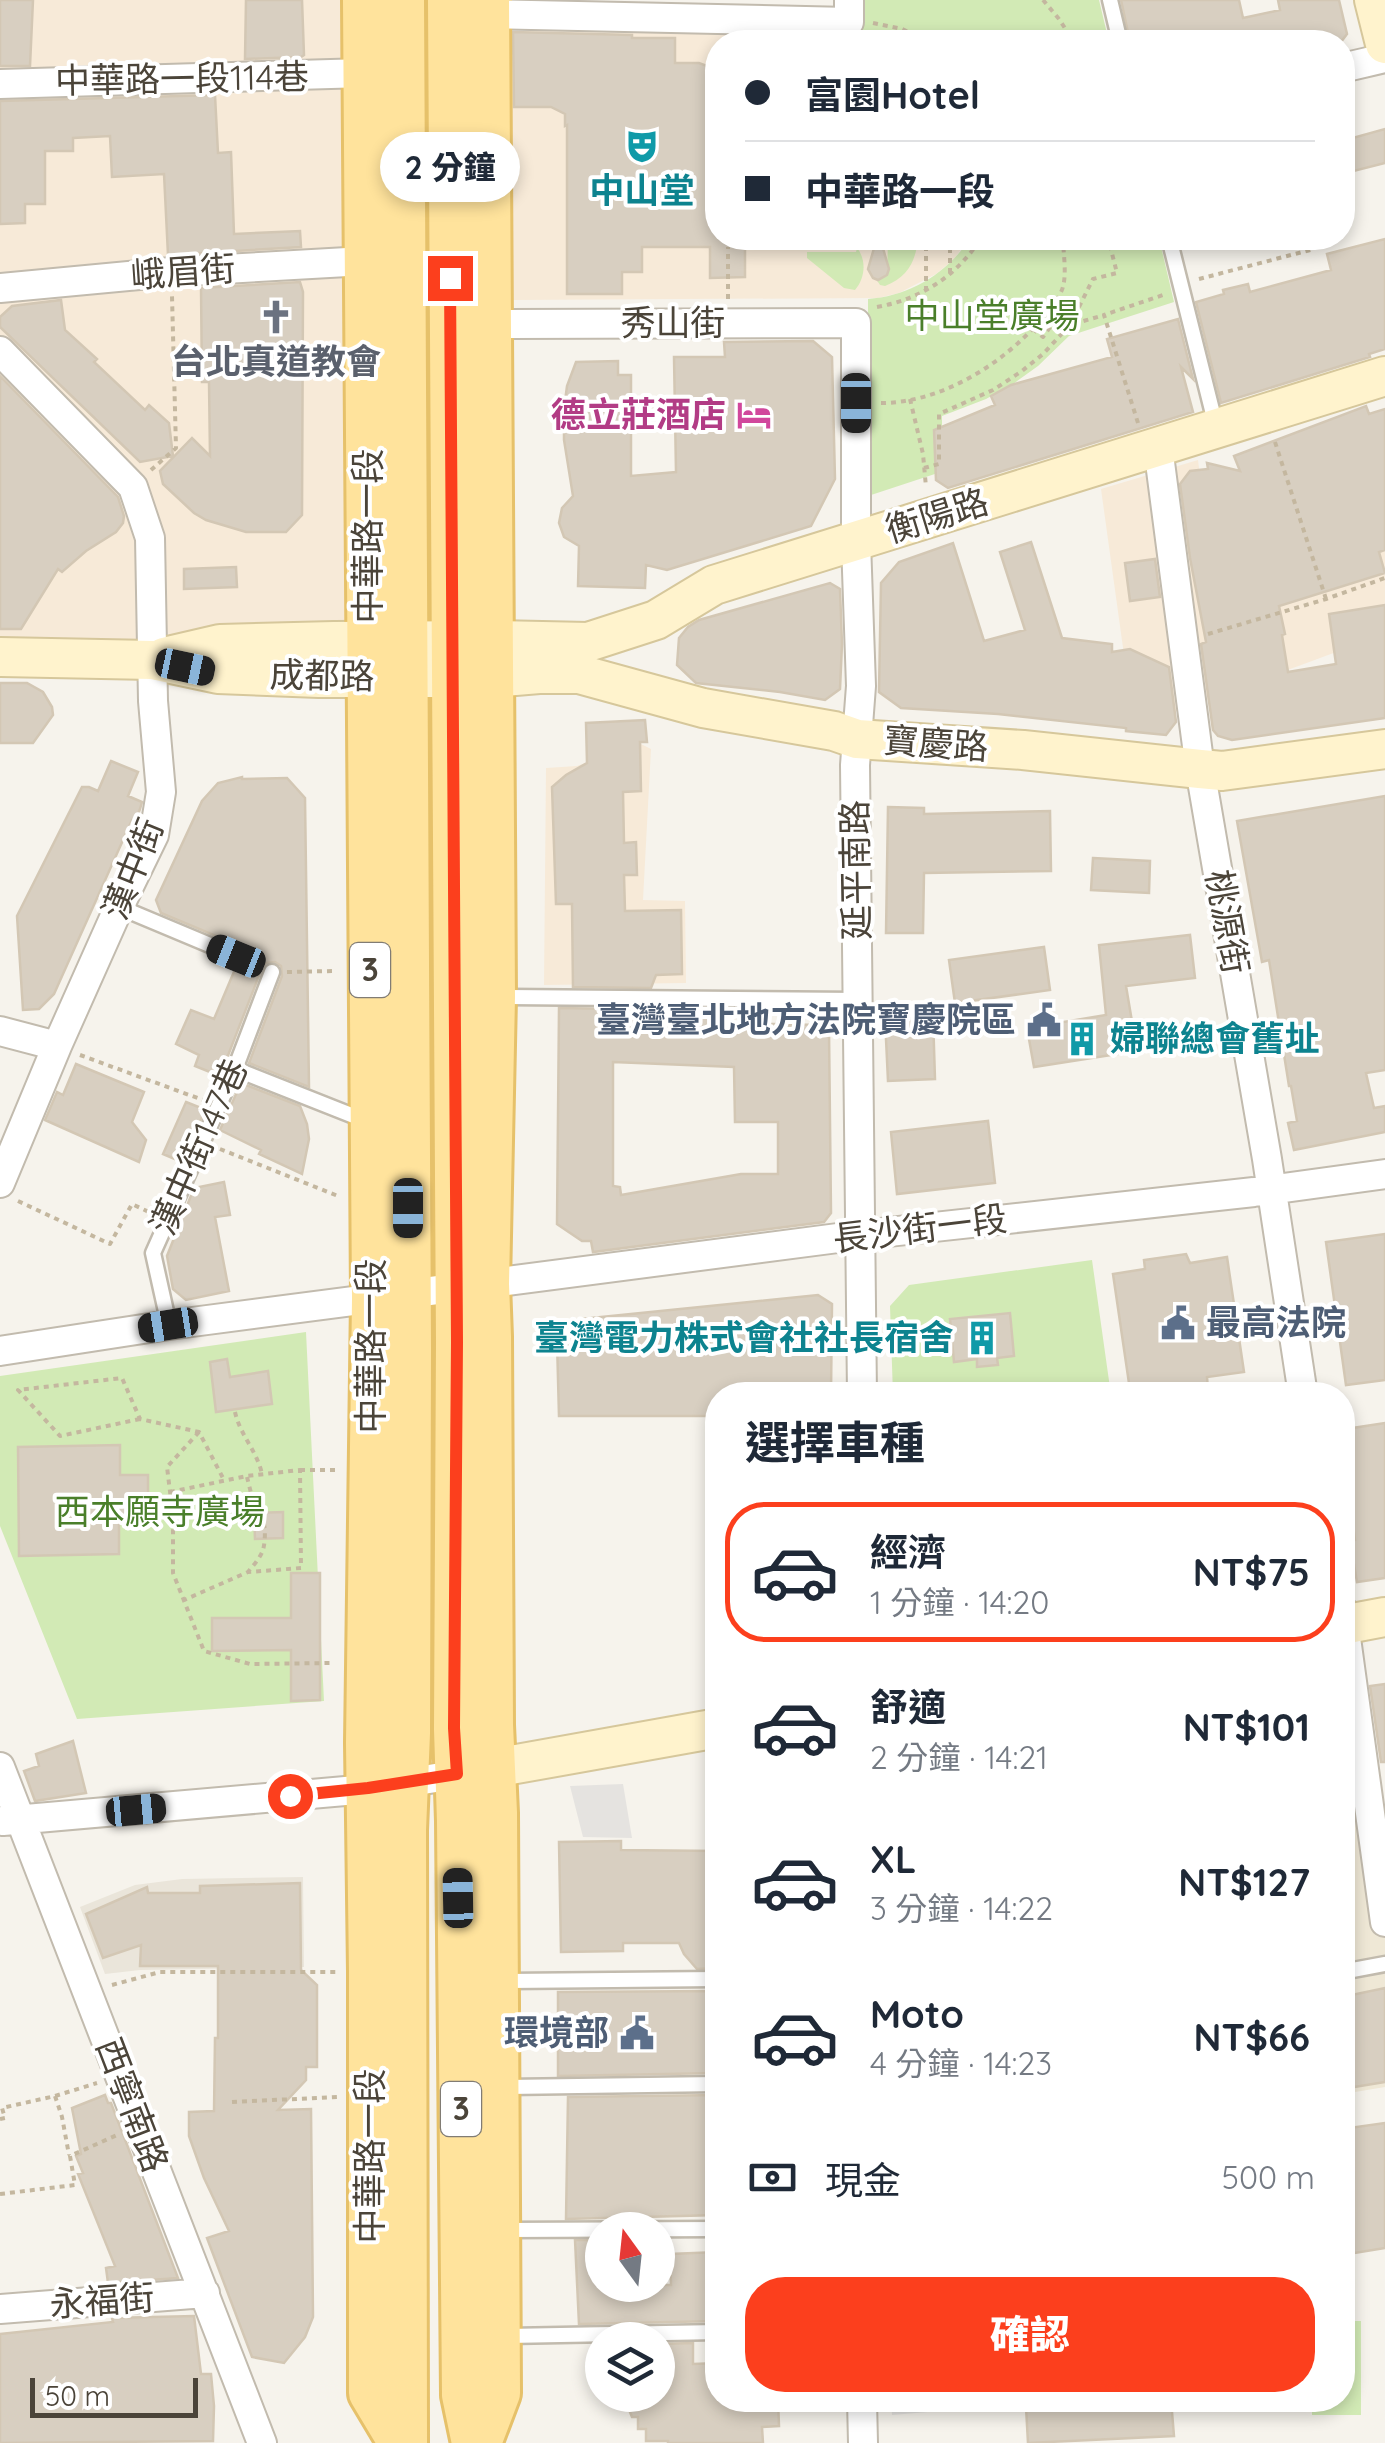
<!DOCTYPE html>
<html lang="zh-TW">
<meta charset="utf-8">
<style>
:root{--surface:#fff;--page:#f6f6f7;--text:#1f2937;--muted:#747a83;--line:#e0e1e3;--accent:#fc3f1d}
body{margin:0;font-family:Quicksand,"Noto Sans TC",sans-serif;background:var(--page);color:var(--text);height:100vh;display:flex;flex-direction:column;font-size:38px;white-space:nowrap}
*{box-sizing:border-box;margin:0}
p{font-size:32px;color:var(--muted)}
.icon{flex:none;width:55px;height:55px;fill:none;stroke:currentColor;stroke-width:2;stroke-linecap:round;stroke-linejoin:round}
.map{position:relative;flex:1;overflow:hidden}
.side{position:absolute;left:705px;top:1382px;width:650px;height:1030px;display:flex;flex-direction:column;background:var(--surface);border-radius:40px;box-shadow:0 5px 15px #0003}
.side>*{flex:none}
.guide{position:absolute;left:705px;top:30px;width:650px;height:220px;border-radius:40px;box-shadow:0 5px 15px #0003;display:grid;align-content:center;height:220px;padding:0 40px;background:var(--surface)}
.needle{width:65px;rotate:345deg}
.tools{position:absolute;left:585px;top:2212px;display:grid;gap:20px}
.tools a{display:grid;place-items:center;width:90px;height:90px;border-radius:50%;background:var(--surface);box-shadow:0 5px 15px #0003;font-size:50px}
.scale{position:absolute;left:30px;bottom:25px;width:168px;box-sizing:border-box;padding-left:10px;border:5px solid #4b4439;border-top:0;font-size:28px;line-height:35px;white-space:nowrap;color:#4b4439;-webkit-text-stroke:8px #fff;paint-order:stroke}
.end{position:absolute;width:45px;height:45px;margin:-22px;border:12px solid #fc3f1d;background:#fff;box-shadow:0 0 0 5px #fff}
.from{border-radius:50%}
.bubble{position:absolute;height:70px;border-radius:35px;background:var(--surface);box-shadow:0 5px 15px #0003;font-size:32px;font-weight:800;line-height:70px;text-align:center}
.car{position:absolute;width:30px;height:60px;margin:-30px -15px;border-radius:12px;box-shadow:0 0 8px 2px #0007;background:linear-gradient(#222 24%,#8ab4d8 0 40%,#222 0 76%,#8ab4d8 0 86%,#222 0)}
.guide b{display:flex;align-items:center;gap:35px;height:95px;font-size:38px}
.guide b+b{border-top:2px solid var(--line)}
.guide i{width:25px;height:25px;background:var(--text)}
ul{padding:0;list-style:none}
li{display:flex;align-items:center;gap:30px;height:140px;margin:0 20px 15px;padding:0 20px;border:5px solid transparent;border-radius:40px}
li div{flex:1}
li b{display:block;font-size:38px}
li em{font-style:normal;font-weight:800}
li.selected{border-color:var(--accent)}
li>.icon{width:90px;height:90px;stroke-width:1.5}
h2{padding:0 40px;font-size:45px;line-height:120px}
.pay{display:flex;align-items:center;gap:25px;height:110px;padding:0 40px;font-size:38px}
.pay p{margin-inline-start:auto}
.action{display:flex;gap:20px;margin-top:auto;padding:20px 40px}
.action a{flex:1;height:115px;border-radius:40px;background:var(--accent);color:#fff;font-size:40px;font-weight:800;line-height:115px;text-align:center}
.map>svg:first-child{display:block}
.residential{fill:#eae5da}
.commercial{fill:#f7ead8}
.education{fill:#efe8d6}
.green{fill:#d2eab5}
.parking{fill:#e5e3e0}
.building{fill:#d8cfc1;stroke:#d3c7b4;stroke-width:2.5;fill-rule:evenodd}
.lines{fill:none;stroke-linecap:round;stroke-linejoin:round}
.lane-casing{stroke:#c2bbae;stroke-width:19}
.street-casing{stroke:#c2bbae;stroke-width:32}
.secondary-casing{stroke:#d6c79b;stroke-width:42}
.primary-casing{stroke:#e6c16a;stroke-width:48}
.path{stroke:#c4b79f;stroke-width:4;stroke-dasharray:5 5;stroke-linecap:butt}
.lane{stroke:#fff;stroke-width:14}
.street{stroke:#fff;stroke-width:28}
.secondary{stroke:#fff3cd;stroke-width:38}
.primary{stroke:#ffe39c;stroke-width:42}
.route{stroke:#fc3f1d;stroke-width:12}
.labels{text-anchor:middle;stroke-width:8;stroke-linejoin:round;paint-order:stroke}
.shield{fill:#fff;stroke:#817c74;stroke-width:2.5}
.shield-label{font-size:32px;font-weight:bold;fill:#4b4439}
.street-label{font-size:35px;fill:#4b4439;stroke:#fff}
.culture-label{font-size:35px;font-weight:bold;fill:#0d838f;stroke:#fff}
.park-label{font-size:35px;fill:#4a7f2a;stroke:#fff}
.worship-label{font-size:35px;font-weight:bold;fill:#5b616d;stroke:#fff}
.hotel-label{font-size:35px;font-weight:bold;fill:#b23c85;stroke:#fff;text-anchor:end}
.service-label{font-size:35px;font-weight:bold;fill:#4e5e75;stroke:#fff;text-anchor:end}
</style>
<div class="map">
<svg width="1385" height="2443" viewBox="0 0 1385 2443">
<rect width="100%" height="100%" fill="#f6f3ec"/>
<path class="residential" d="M303,1877l1,90 -164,3 -35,4 -25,-67 55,-22 47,-6z"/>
<path class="commercial" d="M0,0h347l5,633 -352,20z
M513,31h343l22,2 33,9h-193v196h252l-17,22 -17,14 -37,19 -21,5 -365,2 -6,-5v-261z
M1198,460l16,130 171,-50v94l-251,93 -33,-238z
M639,743l12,6 -8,151 42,1 1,82 -142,2 2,-217 31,-2z"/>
<path class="education" d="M1342,1656l43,199v232l-42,7z"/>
<path class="green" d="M856,0h243l10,42h-198l-33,-9 -22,-2z
M878,238h40c-2,23 -10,39 -33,48l-5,-1 -4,-6 7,-1 4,-3 1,-34 -10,-1z
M970,238h189l15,64 -105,34 -31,30 -25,18 -27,15 -44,17v50l5,4 -79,26 -3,-178 3,-2v-17c42,-3 80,-26 102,-61z
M857,248c10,12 8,31 -2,42l-11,-2 -37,-30v-6h49z
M1092,1260l19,135h-218l-3,-89 19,-21z
M306,1332l18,369 -247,18 -77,-193v-150z
M1343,2321h18v94h-49v-15h30z"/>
<path class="parking" d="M623,1784l9,54 -49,-1 -13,-51z
M891,2400h183l-182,15z"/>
<path class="building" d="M0,0h33l-3,66h-30z
M246,0h56l2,55 -3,2 -56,2z
M1121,0h118l4,18 37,-8 -2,-10h61l8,34 -6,8h-211z
M513,32l119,3v3h43v25h24l19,7v168h27v39l-35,1v-31h-68v25h-20v22h-55v-169l-2,1v-12l-14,-7h-37z
M215,95l3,58 13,-1 3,82 66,-3 1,16 -133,8 -4,-81 -52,3 -2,-41 -37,2v13h-28v53h-20v19l-25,1v-123z
M1385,129v34l-43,11v-33z
M877,238h3l9,31 -2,6 -9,5 -5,-2 -5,-9z
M1385,239v110l-16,5 1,3 -149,46 -25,-101 28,-8 -1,-4 25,-6 2,8 81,-22 -4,-16z
M300,282l3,10 -1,223 -16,17h-40l-40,-12 -12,-7 -31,-29 -3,-13 32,-33 18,18 -1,-74h-7l-1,-94z
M61,300l4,30 32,29 -3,3 51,48 4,-5 20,18 4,33 -33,6 -140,-135v-10l12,-11z
M1178,319l15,60 -12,-12 12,45 -245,76 -12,-8 -2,-50 61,-25 -4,-9 20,-11 101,-28 -5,-18z
M813,341l19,16 3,122 -24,47 -144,44 -21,-5 -1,23 -67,-2 1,-40 -15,-9 -5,-14 3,-15 11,-12 -9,-56v-31l3,-23 9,-24 42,-1v14h13v101l45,-4 -2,-115h51l-1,-15z
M0,376l118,121 6,19 -1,7 -7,9 -30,19 -24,21 -4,-3 -37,60h-21z
M1366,406l3,8 16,-5v141l-6,2 6,21 -106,33 6,28 -3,1 6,37 48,-8 -7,-50 56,-9v113l-153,22 -14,-4 -5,-6 -12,-86 5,-2 -16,-84 -10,-74 10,-13 18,-2 -1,-6 33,8 -6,-15z
M1031,542l31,96 50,6v8l18,-3 39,18 7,55 -10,13 -40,-4v-3l-128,-14 -97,-6 -22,-16 2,-109 18,-21 54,-19 31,98 41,-11 -25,-78z
M1155,559l5,38 -30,4 -5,-38z
M236,567l1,20 -53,2v-20z
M830,583l10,6 2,55 -2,45 -15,11 -45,-8 -84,-9 -19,-18 2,-27 9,-11 11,-7z
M0,683h27l16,9 9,15 1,8 -20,28h-33z
M645,720l2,22h-7l1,49 -18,1 1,51 12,-1 1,33h-13l1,36 56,-1 1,64 -26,1 -5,13 -78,-1 -1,-83h-16l-4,-117 14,-12 21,-12 -1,-40z
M111,761l27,11 -10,24 14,6 -2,7 -5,12 -3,-1 -78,174 -15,15 -16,1 -6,-94 65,-129h7l9,4z
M242,777v2l45,-1 18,20 4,289 -60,-24 33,-87 -1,-10 -6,-4 -9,1 -4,5 -42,108 -25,-10 4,-11 -23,-11 15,-34 23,9 22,-52 7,-3 3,-10 -6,-8 -79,-33 -5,-13 46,-99 16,-18z
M1385,796v274l-19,3 8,35 11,-2v26l-91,18 -6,-27 9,-2 -6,-35h-2l-20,-126 -7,2 -25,-141z
M888,807l36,1v6l126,-3 1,60 -127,2 -1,60h-37z
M1093,858l57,3 -1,32 -58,-3z
M1190,935l5,43 -69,8 11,65 -103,16 -7,-39 79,-13 -7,-70z
M1044,947l6,43 -95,13 -6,-43z
M559,1008l168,3v12l92,2 10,4 2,184 -7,9 -231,30 -2,-11h-9l-25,-17zM613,1062l121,5 1,55h43v52h-37l-120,21 -1,-8 -7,-1z
M933,1016l2,63 -47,2 -3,-63z
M76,1064l68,28 -12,30 14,18 -7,22 -94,-42 12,-28 6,3z
M241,1083l59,23 7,18 2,15 -7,35 -43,-20 2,-4 -41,-20z
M186,1102l15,6 2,7 -21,47 -19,-8z
M988,1121l7,62 -98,11 -6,-62z
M224,1182l6,33 -15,2 14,74 -43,9 -13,-11 -6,-33 27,-68z
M1385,1234v146l-39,5 -20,-143z
M1186,1254l4,9 37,-6 17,115 -37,5 1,12 -40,6h-5l-1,-10 -32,5 -17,-116 32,-5 -1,-9z
M818,1295l14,9 -1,91h-113v21h-159l-2,-75 15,-21z
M1010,1313l4,43 -17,2 1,7 -21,2v-8l-23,3 -4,-43z
M227,1359l3,18 38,-6 4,33 -56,8 -6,-50z
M1385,1423v155l-28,4 -7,-41 5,-1 -12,-89 10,-23z
M120,1445v30h28v47h-29v32l-100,2 -1,-109z
M283,1512v26l-28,1 -1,-26z
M291,1573h29v127l-29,1v-51l-79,1v-33h79z
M1385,1684v78h-4l-11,-76z
M73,1741l13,52 -51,8 -11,-30 15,-5 -3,-12z
M621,1841v9l97,1v117l-21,1 -13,-15 -5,-11h-56v8l-62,1 -2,-110z
M300,1883l1,87 16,15v82h-11v13l-28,30 33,-1 2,208 -8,20 -21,26 -32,-6 -45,-119 22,-7 -25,-53 -15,-42v-24l25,-1 1,-73h3v-72h-78l1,-21 -38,13 -17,-44 61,-27 1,6h52v-7z
M1385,1988v94l-43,7v-92z
M718,1991v82l-160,3v-84z
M105,2095l3,8h3l67,175 -70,5 -2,-15 9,-2 -37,-92 5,-1 -7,-17 5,-2 -9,-46z
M718,2095v120l-152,4 2,-122z
M1385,2123v125l-43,7v-126z
M575,2240h27v45h69l-1,-31 48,-2v69l-139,3z
M194,2316l7,58h10l3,32 -1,35 -213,2v-109l113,-12 -1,-4z
M693,2343v21l25,-1v37h60l1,26 -17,1 1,16h-95v-2h-22v-12h-8v-12h-6l-9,-22h35v-51z
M1128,2400h43l3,36 -146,7 -2,-36 102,-5z"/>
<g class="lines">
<g class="lane-casing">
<path id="lane" d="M1110,0l10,42
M1169,238l47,188
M119,907l117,49
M500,997l358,3
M235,1069l134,53
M169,1325l-16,-72 82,-184 37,-97
M1342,1972l43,-8
M501,1981l217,-2
M503,2087l215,-3
M503,2230l215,-1
M503,2336l215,-4"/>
</g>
<g class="street-casing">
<path id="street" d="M488,14l361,8v-22
M1342,68l43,-10
M0,84l365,-11
M0,288l171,-16 194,-11
M490,324l366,-1v219l5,144 -6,79 7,630
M0,351l133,136 17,51 3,163 8,91 -7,43 -35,72 -62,139 -57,137
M1158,447l42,322 67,390 36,236
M0,1031l57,15
M0,1351l169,-26 692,-90 393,-43 131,-18
M1342,1609l43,313
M0,1767l262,676
M3,1821l365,-32 104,-17
M0,2309l205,-16
M862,2400l1,43"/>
</g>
<g class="secondary-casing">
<path id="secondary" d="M1374,0l11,44
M0,657l152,3 66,14 101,4h174l46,-4h40l124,34 131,23 23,8 166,11 177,19 22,2 163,-22
M164,657l56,-13 114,-3 158,-1 96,2 68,-22 58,-35 671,-209
M1342,1625l43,-8
M494,1768l224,-40"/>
</g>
<g class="primary-casing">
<path id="primary" d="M364,0l9,1299 -6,444 3,228v422l30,50
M403,0l7,1349 -1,384 -4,97 1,613
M449,0l8,1342 -2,387 3,92 5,574 10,48
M480,2443l19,-50 -3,-580 -4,-88 -2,-388 -2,-53 6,-287 -6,-997"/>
</g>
<path class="path" d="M1043,0l16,19 15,23
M873,23l29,6 29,13
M950,273v-35
M1199,279l115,-30 -3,-11
M926,291v-53
M728,299v-52
M877,307c44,-8 80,-31 104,-69
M1070,325l23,-46 24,-6 -9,-35
M1033,329l10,8 10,-14
M910,399l13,55 3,33
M881,403c58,0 119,-37 157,-80 8,-9 18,-19 23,-31 7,-14 2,-39 2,-54
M1138,423l-34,-108 59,-20
M1275,442l51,157
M924,468l15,-4v-50l54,-24 29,-19 21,-17 27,-29 34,-10
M151,470l25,-22 -4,-152
M1208,634l118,-35 59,-21
M287,972l46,-1
M80,1055l123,45
M220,1149l118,47
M18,1201l92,43 22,-40 17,8
M235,1412c5,23 22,39 27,62
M140,1419l-80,17 -42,-46 104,-12 18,41 59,13 25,48
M199,1432l-32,35 6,49v57l31,78 46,13 82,-1
M300,1470h35
M247,1477l6,24c12,10 14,34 10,49 -3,8 -10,16 -15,22
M170,1492l77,-16 53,-6 1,98 -53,4 -64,28
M112,1985l48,-13h176
M55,2096l7,21 7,38
M232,2102l105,-5
M0,2119l5,-1 -3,-10 53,-12 42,-13
M0,2194l75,-9 -5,-29 47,-21"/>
<use href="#lane" class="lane"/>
<use href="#street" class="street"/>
<use href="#secondary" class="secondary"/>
<use href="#primary" class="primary"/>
</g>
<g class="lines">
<path class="route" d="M290,1796l78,-8 89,-14 -3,-46 3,-386 -7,-1064"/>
</g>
<defs>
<g id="theatre-bare" transform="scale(2.7)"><path d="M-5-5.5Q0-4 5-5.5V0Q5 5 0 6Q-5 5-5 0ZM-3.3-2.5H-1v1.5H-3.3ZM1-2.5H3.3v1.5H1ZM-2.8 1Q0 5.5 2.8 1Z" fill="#0f9aa8" stroke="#fff" stroke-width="2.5" paint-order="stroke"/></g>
<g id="church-bare" transform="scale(2.7)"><path d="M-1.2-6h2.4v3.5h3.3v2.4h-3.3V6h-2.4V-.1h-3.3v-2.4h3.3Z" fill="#6b7280" stroke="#fff" stroke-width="2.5" paint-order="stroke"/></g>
<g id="hotel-bare" transform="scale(2.7)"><path d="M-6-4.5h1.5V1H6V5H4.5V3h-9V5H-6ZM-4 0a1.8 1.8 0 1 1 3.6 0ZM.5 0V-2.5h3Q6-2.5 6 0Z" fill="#d1479c" stroke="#fff" stroke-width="2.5" paint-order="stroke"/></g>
<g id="civic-bare" transform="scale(2.7)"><path d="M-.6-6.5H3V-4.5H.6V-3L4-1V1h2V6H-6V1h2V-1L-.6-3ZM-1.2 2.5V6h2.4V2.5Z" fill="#5c6f8a" stroke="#fff" stroke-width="2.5" paint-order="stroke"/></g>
<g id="building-bare" transform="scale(2.7)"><path d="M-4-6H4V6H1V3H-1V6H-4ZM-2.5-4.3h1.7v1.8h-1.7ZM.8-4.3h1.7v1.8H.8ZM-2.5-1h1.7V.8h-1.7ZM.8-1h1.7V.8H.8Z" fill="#0f9aa8" stroke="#fff" stroke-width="2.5" paint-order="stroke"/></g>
</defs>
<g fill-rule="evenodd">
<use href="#theatre-bare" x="642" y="146"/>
<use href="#church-bare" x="276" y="317"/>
<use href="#hotel-bare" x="754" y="415"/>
<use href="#civic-bare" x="1044" y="1020"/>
<use href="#building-bare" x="1082" y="1039"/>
<use href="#civic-bare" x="1178" y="1323"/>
<use href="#building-bare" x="982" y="1338"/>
<use href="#civic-bare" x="637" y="2033"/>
</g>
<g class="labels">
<g class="shield">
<rect x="350" y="943" width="40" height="54" rx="8"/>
<rect x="441" y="2082" width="40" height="54" rx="8"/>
</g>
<g class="shield-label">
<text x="370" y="981">3</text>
<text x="461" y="2120">3</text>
</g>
<g class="street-label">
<text transform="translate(182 79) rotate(-1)" y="12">中華路一段114巷</text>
<text transform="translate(183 272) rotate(-4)" y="12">峨眉街</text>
<text x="673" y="335">秀山街</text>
<text transform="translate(937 516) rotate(-17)" y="12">衡陽路</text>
<text transform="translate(368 536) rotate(-90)" y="12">中華路一段</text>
<text transform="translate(322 676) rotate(1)" y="12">成都路</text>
<text transform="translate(936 744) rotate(4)" y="12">寶慶路</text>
<text transform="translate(133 869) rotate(-68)" y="12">漢中街</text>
<text transform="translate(856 870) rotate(-91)" y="12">延平南路</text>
<text transform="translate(1227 922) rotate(80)" y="12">桃源街</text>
<text transform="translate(199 1147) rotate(-66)" y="12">漢中街147巷</text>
<text transform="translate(920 1229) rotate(-7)" y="12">長沙街一段</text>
<text transform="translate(371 1346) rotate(-90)" y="12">中華路一段</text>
<text transform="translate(132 2105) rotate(69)" y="12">西寧南路</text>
<text transform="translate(370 2156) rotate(-90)" y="12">中華路一段</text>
<text transform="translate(102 2301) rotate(-4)" y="12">永福街</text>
</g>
<g class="culture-label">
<text x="642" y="203">中山堂</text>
<text x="1110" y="1051" text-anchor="start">婦聯總會舊址</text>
<text x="954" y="1350" text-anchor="end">臺灣電力株式會社社長宿舍</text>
</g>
<g class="park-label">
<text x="992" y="328">中山堂廣場</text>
<text x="160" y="1524">西本願寺廣場</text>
</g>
<g class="worship-label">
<text x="276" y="374">台北真道教會</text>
</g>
<g class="hotel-label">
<text x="726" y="427">德立莊酒店</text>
</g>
<g class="service-label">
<text x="1016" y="1032">臺灣臺北地方法院寶慶院區</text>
<text x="1206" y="1335" text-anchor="start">最高法院</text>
<text x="609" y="2045">環境部</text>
</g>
</g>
</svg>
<div class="tools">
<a><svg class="needle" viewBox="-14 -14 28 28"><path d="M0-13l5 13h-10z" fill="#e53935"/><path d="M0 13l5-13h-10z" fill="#747a83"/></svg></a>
<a><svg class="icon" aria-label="layers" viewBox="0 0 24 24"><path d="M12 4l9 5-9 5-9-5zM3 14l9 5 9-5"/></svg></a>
</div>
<div class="scale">50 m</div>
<i class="end from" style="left:290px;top:1796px"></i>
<i class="end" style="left:450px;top:278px"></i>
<div class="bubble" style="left:380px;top:132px;width:140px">2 分鐘</div>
<i class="car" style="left:856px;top:403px;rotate:180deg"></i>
<i class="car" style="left:185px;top:667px;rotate:102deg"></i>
<i class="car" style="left:236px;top:956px;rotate:292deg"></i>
<i class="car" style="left:408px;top:1208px;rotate:180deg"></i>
<i class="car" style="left:168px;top:1325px;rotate:261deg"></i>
<i class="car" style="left:136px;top:1810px;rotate:85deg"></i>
<i class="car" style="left:458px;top:1898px;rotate:359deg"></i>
<div class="guide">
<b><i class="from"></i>富園Hotel</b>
<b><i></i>中華路一段</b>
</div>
<section class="side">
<h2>選擇車種</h2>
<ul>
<li class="selected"><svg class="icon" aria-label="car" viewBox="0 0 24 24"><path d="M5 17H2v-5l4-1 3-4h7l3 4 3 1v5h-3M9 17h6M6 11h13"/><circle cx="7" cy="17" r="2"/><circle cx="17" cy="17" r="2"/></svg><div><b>經濟</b><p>1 分鐘 · 14:20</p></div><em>NT$75</em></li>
<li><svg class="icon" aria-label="car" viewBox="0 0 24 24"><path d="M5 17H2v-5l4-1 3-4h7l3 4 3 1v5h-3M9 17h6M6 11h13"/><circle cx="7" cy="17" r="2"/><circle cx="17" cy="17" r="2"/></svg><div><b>舒適</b><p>2 分鐘 · 14:21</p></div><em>NT$101</em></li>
<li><svg class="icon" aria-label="car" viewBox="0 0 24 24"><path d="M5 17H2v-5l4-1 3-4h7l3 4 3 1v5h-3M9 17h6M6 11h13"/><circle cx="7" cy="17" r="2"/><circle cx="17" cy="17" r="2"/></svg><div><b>XL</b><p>3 分鐘 · 14:22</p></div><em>NT$127</em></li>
<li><svg class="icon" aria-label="car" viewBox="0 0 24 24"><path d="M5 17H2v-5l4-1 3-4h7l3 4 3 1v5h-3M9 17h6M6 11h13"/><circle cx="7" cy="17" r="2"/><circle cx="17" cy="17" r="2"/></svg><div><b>Moto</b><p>4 分鐘 · 14:23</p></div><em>NT$66</em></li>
</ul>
<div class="pay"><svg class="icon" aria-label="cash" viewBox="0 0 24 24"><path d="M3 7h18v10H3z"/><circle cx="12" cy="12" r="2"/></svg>現金<p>500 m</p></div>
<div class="action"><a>確認</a></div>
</section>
</div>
